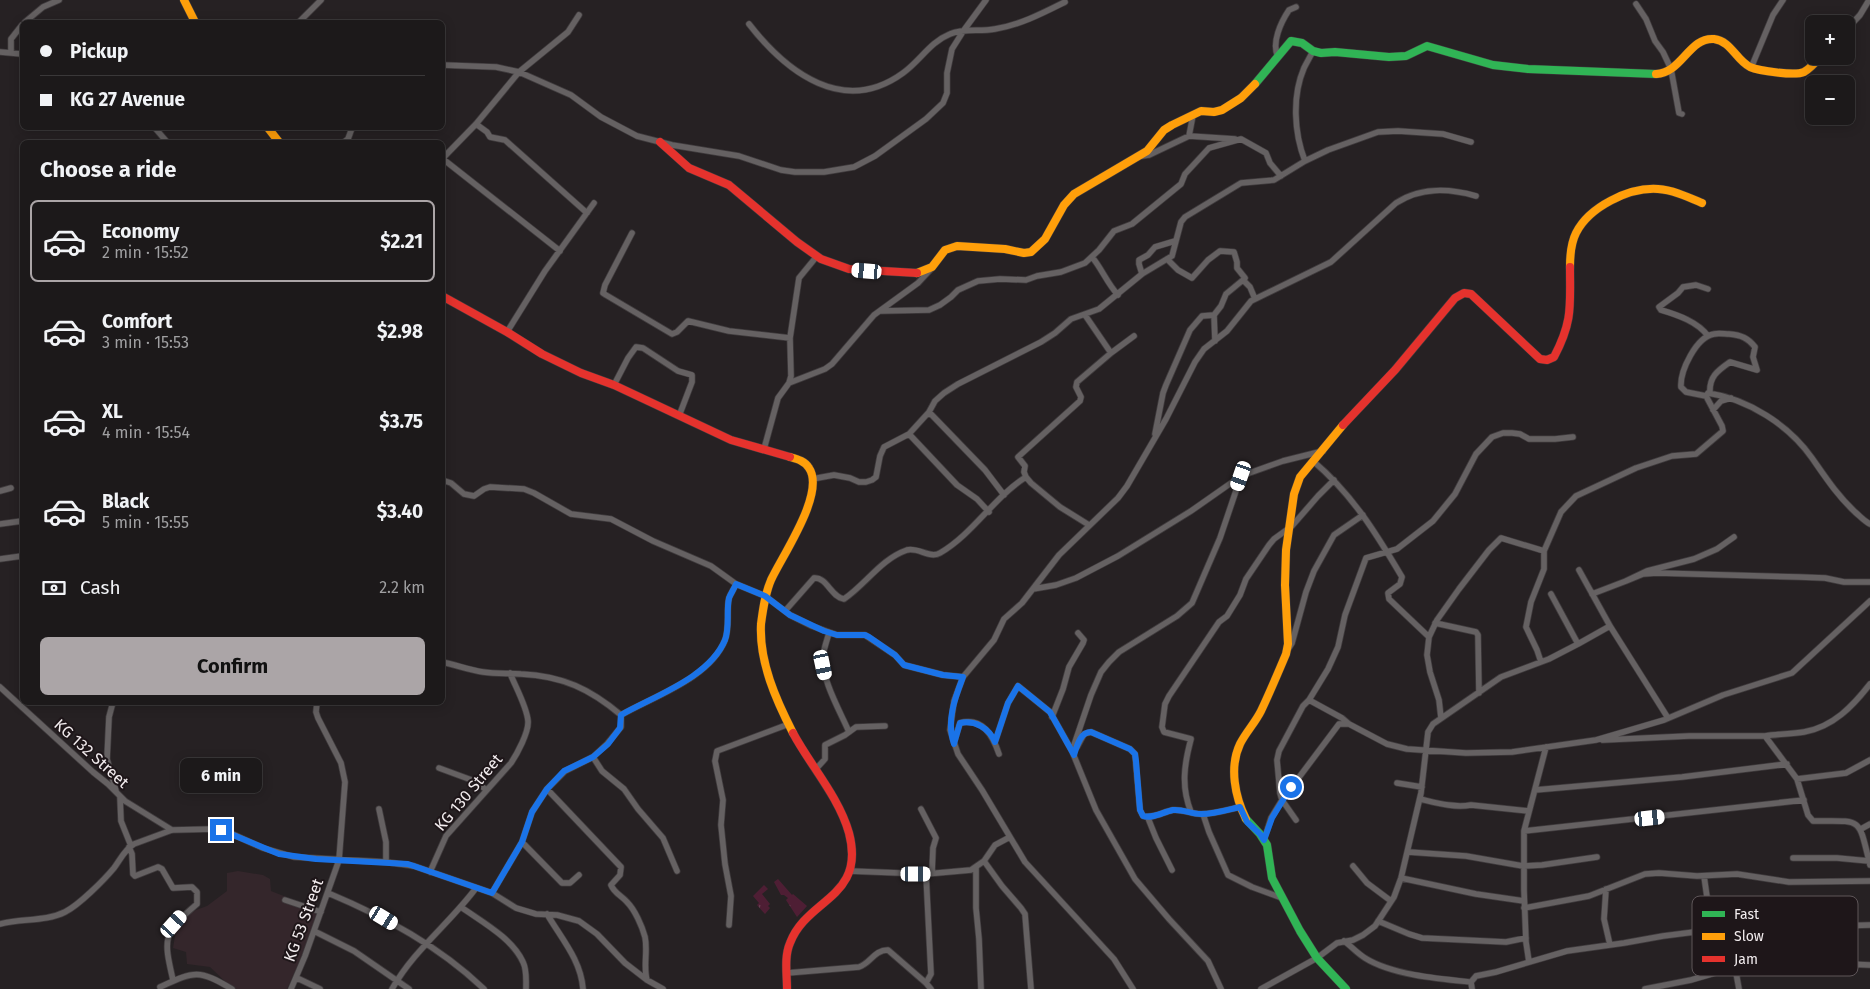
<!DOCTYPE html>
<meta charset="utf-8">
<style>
:root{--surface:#1c191a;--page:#252223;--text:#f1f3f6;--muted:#a0a0a2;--line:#3a3839;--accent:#aba5a7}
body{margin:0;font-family:"Fira Sans",sans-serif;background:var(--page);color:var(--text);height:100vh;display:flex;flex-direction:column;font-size:19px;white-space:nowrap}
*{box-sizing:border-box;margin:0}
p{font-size:16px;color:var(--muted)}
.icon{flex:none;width:28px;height:28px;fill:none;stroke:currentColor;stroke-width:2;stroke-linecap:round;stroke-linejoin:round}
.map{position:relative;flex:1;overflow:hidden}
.drawer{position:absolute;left:20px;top:140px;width:425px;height:565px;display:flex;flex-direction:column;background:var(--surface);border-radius:8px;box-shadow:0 2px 12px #0003,0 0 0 1px var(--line)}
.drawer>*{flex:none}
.hud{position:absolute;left:20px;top:20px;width:425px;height:110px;border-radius:8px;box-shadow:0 2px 12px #0003,0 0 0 1px var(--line);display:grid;align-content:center;height:110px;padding:0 20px;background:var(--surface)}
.buttons{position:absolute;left:1805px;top:15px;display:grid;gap:10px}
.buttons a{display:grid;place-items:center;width:50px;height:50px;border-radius:8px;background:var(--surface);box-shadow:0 2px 12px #0003,0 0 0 1px var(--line);font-size:25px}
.end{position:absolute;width:22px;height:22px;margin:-11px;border:6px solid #1a73e8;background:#fff;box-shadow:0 0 0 2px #fff}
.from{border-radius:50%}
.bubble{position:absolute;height:35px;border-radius:8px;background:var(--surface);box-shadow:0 2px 12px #0003,0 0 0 1px var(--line);font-size:16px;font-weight:700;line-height:35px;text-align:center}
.car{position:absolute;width:15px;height:30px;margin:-15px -8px;border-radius:6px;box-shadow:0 0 4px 1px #0007;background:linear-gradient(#fff 24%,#345 0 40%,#fff 0 76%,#345 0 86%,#fff 0)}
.hud b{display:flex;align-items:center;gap:18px;height:48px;font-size:19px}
.hud b+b{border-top:1px solid var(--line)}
.hud i{width:12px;height:12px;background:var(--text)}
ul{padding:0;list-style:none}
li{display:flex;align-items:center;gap:15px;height:82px;margin:0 10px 8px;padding:0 10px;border:2px solid transparent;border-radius:8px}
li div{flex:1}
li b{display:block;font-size:19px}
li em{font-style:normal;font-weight:700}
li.on{border-color:var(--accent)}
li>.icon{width:45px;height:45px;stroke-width:1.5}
h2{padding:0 20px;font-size:22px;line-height:60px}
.pay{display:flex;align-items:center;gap:12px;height:55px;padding:0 20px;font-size:19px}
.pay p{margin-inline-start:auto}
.button{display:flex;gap:10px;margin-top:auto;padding:10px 20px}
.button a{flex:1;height:58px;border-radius:8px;background:var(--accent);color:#111;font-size:20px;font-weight:700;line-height:58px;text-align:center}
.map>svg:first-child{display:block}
.built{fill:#34262b}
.park{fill:url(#park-tufts)}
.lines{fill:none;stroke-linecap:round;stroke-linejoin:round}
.street-casing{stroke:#403c3e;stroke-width:7}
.fast-casing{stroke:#403c3e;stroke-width:9}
.slow-casing{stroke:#403c3e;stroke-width:9}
.jam-casing{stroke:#403c3e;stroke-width:9}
.street{stroke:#656162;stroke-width:5.5}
.fast{stroke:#30b455;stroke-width:8}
.slow{stroke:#ff9f0a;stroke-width:8}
.jam{stroke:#e5322d;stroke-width:8}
.route{stroke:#1a73e8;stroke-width:6}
.labels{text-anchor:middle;stroke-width:4;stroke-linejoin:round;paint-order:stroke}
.street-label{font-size:16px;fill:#f2ecee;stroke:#1e1619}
.key{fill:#1e1619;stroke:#5e5659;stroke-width:1}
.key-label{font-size:14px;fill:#f2ecee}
</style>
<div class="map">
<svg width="1870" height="989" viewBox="0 0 1870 989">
<defs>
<pattern id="park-tufts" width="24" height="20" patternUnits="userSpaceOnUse" patternTransform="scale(1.25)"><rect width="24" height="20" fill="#4e1e34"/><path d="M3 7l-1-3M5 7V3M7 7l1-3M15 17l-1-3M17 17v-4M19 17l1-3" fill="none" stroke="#683f52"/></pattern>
</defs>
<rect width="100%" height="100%" fill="#262123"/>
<path class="built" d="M238,871l25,4 7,4 1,12 48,19 -19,50 -13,29h-54l-23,-22 -23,-3 -1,-12 -13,-4 4,-23 11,-12 19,-7 20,-15v-18z"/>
<path class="park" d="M778,879l14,16 1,-1 14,12 -10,11 -11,-17 2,-2 -4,-3h-3l-7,-13z
M764,885l4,4 -6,5 8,10 -2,2 2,2 -5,6 -8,-9 2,-2 -6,-7z"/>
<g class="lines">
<g class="street-casing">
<path id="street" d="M1636,4l10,15 9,22 8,11 8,17 8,44 3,1
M25,22l18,-15 16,-7
M299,22l22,-22
M749,24c38,49 95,92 154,49 17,-12 27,-31 47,-39 14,-6 30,-2 45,-5 25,-4 48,-16 70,-27
M1846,30l14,-15 9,-15
M0,52l22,2
M11,53v-14l11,-14
M1278,57c-7,-14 3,-35 11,-47l7,-3
M442,65l54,2 23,5 52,23 30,22 36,19 35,9 67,11 42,14 14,2h29l30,-5 21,-11 51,-37 17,-16 4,-10v-20l5,-24 12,-19 22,-30
M1751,68l22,-53 10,-15
M476,124l11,8 3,5 15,3 82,73
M155,128l12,14
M1189,136l4,-21
M344,142l4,-3 4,-11
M1142,156l7,-1 40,-19 46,3
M442,159l34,-35 43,-52 49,-40 11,-17
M443,159l117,92
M1305,161c-11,-28 -13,-65 -1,-93 3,-6 6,-11 9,-17
M632,233l-27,52 -2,8 3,2 66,39 5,-2 11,-11 41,10 61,7 1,38 -2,7 -11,15 -14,51
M1092,257c10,12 15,26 26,38
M1167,259l11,11 14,8 16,-18 12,-9 14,1 3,10v6l8,10 -2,2
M1142,274l-3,-10v-4l9,-5 7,-8 20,-6
M880,311l49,-1 11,-5 11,-8 7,-7 20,-9 22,-2 26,1 11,-4 24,-4 24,-9 14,-13 15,-19 18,-7 49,-40 4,-10 24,-26 32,-9 25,14 4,10 11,13
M1085,315l26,38
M507,332l38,-61 49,-68
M1708,336c-10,-14 -30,-21 -47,-26l-2,-3 19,-14 5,-6 13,-2 12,4
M790,338l9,-60 18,-22
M1215,341l-1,-26 7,-9 5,-12 17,-14 7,7 5,12
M789,383l36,-14 7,-5 42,-49 44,-32 13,-14
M614,385l14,-27 8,-11 7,1 35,23 14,4v7l-13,34
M1706,396l-20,-4 -5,-5c-1,-16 15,-50 33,-53 4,-1 11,0 15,0 12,1 19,4 26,13l-2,10 4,13 -27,-8c-13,9 -21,15 -20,31
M1713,410l8,-9 10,-3
M929,412l56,58 19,25
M909,434l48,51 20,14 12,13
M1155,434l8,-41 3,-8 24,-55 12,-14 12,-1
M1313,461c39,33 63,72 89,116l-2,7 -12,9 1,6 40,38
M812,479l22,-4 16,3 9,4h7l6,-2 4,-3 4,-21 4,-9 25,-13 20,-22 6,-11 9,-8 14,-9 83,-42 14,-9 16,-14 28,-10 43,-35 30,-18 9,-34 4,-5 56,-34 33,-3 31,-19 23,-11 50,-18 20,-1 45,3 28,8
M442,480l9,3 13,11 10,2 10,-7 6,-2 34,2 10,4 37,21 40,5 42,22 58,25 25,18 29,12 25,19 22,11 25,9h28l30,20 9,10 39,10 20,2
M0,491l11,-3
M0,524l22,-3
M1089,525l-29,-18 -29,-24 -5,-6 -2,-5 1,-6 -7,-9 62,-56 1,-4 -5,-10 1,-5 34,-29 23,-17
M1734,537l-17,12 -23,10 -47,12 -21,10 17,-7 14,-1 142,4 26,1 19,4h26
M0,559l22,-3
M1579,570l31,56
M1033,589l23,-4 20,-7 42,-22 73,-45 50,-35 42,-15 40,-10
M1592,594l34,-13
M785,611l29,-33c13,-1 17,19 30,21 22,-15 37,-40 63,-49 11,-3 23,9 33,3 33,-19 54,-56 86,-76
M1435,623l41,9 2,3 1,58
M829,633c-2,7 -5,15 -6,23 -2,23 17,55 26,76
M1578,644l32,-18 58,92
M1289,648l3,-5 14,-51 8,-21 20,-36 29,-20
M442,662c14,3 28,8 41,10 13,2 26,1 38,2 42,2 69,15 100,41
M1541,662l-4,-12 -11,-23 5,-25 13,-33v-18
M0,687l93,85 15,12 17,17 47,29
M1309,700l19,-31 10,-22 7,-32 21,-57 31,-9 36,-28 22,-27 21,-40 16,-17 11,-4h9l8,1 9,5h26l18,-2
M113,702l-4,15 -2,42 9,32
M621,715c33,-19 89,-37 104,-75 5,-13 1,-28 4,-42 2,-5 5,-9 7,-14
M1052,717l11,-28 6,-22 14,-24 1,-3 -6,-7
M1441,718l-2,-18 -9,-28 -3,-17 2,-18 8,-17 22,-31 30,-39 12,-12 43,13 17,-39 15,-16 60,-28 36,-12 24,-2 27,-23 -1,-5 -16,-30 2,-3c40,6 81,32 104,65 14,20 25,37 43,54 5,4 9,9 15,12
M1765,736c13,-2 26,-2 39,-4 29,-5 49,-26 66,-48
M1603,740l86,-4h76l32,43 11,36 5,6c50,0 45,-5 57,44
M954,742l6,-19c23,-6 33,13 39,31
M995,742l13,-39 10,-17 32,26 22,39 24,59 39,69 34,40 39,42 13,28
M1077,747l7,-13 7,-2 39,17 5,5 5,56 3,6c9,3 20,-4 30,-6 10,-1 18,4 28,4 13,0 26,-4 39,-7
M1072,751l19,-56 10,-23 8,-10 10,-10 58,-36 15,-13 28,-65 21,-62
M593,757l9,14 22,18 14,20 25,29 14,33
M439,768l38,14 9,8
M816,769l9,-10v-14l20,-10 11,-8 29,-1
M1797,779l49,-6 24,-13
M1397,783l25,4
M547,789l74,78 -1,8 -9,10c3,8 11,11 16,17 8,8 15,24 18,35 3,14 -2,29 2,43
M1535,790l147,-13 105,-13
M120,797l1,24 10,25
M1420,799c17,4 34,9 51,6l58,6
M379,809l7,33v20
M921,809l15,29 -3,10 -1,25
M1191,812c-10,-25 -7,-47 0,-73l-27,-7 -2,-5 3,-23 4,-8 50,-74 8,-6 13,-21 6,-16 23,-34 5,-6 18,-13 26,-30 16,-16
M1203,814l6,18 19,43 24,12 30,11
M1148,818l8,20 16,32
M1296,820l-14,-20 -2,-7 -3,-33 2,-9 24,-45 6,-6 33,18 7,6
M1861,829l9,-5
M1524,831l280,-31
M1264,840l7,-22 11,-18 57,-76h10l38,20 20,5 59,4 46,-1 84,-12 68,-20 59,-25 69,-22 78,-72
M522,842l40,41h8l9,-8
M129,847l3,7 1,20 2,2 23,-9 4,2 11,19 19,-1 5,5v12c-34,29 -34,33 -24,76
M1408,852l58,4 57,10 19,-1 55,-8
M1793,858h44l32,3
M984,861l18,25 19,22 4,6 6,75
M1353,866l14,17 24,18
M976,868v40l3,31 2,50
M849,871l77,3 45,-4 13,-9 11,-16 15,-8
M430,872l16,-36 65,-73c6,-9 18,-31 17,-42 -1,-14 -13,-35 -18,-48
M926,874l5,100 -5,9
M1704,876l3,21
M1401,878l75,16 48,7
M1606,889l-2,30 6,26
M328,893c57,24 111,53 156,96
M492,893l30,-51 10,-30 15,-23 18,-18 28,-14 14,-13 14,-17v-12
M285,900l36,12
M461,907c21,15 51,31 62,55 4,8 3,18 3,27
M1524,908l65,-12 56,-22 14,-1 38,3 40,-2 52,8 81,-1
M547,914c14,24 34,46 36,75
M1378,921l31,13 13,4 84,4 20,-4
M0,924c21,-6 45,-2 65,-12 14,-7 39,-32 49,-44 6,-8 11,-19 20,-24l38,-14 43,-1 13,3 35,16 31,9 92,5 28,4 78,27 24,15 20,6 21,1 22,6 18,13 28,29 22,17 16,9
M729,925l2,-29 -6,-32 -4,-39 2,-25 -8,-39 2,-10 72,-27
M314,931l40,20 55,38
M1344,941c7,5 13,12 21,17 27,17 75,21 106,24
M1529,962l-3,-20 -2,-52v-59l22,-84
M1735,967l4,22
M787,973l72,-6c12,-4 15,-17 29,-17l38,33 5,6
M297,978l23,11
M160,987c35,-16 38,-18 72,2
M291,989l14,-33 34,-96 6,-78 -4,-19 -23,-45 -2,-6 1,-10
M392,989c22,-39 58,-66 84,-101
M1133,989l-19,-30 -89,-97 -43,-72 -24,-36 -8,-24 4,-29 9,-24 31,-37 10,-21 18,-16 37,-48 59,-57 9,-12 39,-67 29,-57 9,-13 23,-18 24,-30 80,-39 65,-59c25,-16 52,-15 80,-7
M1261,989l56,-31 20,-15 16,-3 10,-5 12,-9 19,-29 7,-19 20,-85 7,-61 5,-8 68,-47 48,-18 29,-15 -27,-50
M1472,989l-1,-7 5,-6 20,-4 71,-21 57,-8 39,-7 63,-8 19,-6 48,-2 43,6 34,-1
M1645,989l46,-9 72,-21 13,-1 25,4 69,3"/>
</g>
<g class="fast-casing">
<path id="fast" d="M1255,84l36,-43 11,2 11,8 8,2 14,-1 54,5 17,-1 21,-10 66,19 35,4 128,5
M1246,819l14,15 7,11 5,33 28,53 17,27 29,31"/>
</g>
<g class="slow-casing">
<path id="slow" d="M184,0l11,22
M1656,74c26,-1 33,-37 58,-35 17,2 22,21 36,28 9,4 45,9 54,5 7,-4 12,-10 17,-16
M268,128l11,14
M1570,267c0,-12 1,-24 6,-34 13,-26 53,-46 82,-44 15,1 30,8 44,14
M917,273l15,-6 13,-17 12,-4 48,3 19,4 7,-1 14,-13 19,-34 10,-11 73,-43 17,-21 8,-5 29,-14 13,1 8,-2 19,-12 14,-14
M790,457c7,2 15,4 19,11 17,25 -27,88 -38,112 -6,14 -8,29 -10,44 -2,38 15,76 32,109
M1246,819c-11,-22 -17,-52 -6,-75 6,-12 15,-21 21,-33 9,-19 17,-38 25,-57l2,-10 -3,-59 1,-35 8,-56 6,-17 43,-52"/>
</g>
<g class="jam-casing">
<path id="jam" d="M660,142l29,26 40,17 68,57 24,17 28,10 68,4
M442,296l65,36 35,22 39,19 33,12 117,55 59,17
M1343,425l52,-55 60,-72 9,-5 7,1 69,65 7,1 7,-3c19,-36 16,-51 16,-90
M787,989c0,-15 -3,-32 3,-46 17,-45 76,-45 59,-110 -10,-36 -39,-68 -56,-100"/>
</g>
<use href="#street" class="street"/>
<use href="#fast" class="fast"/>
<use href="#slow" class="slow"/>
<use href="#jam" class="jam"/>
</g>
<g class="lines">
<path class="route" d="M221,830l58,24 37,5 92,5 84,29 30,-51 10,-30 15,-23 17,-18 29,-14 15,-13 12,-16 1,-13c33,-19 88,-37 104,-75 5,-13 1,-28 4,-42 2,-5 5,-9 7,-14l29,12 25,19 34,16 13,4h28l4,2 26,18 9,10 39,10 20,2c-8,21 -17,44 -9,67l6,-21c15,-3 29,5 35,19l13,-39 10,-17 32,26 24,43c3,-9 6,-23 17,-23l39,17 5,5 1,7 4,49 3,6c9,3 20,-4 30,-6 10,-1 18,4 28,4 13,0 26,-4 39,-7l7,15 13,12 4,6 8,-22 19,-31"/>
</g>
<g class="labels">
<g class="street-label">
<text transform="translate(92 753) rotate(42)" y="6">KG 132 Street</text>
<text transform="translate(468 792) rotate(-50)" y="6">KG 130 Street</text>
<text transform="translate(303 920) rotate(-70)" y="6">KG 53 Street</text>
</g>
</g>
<rect x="1692" y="896" width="166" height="80" rx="8" class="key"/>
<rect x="1702" y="911" width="23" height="6" fill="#30b455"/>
<rect x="1702" y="933" width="23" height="7" fill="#ff9f0a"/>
<rect x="1702" y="956" width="23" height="6" fill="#e5322d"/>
<g class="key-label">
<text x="1734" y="919">Fast</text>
<text x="1734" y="941">Slow</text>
<text x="1734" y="964">Jam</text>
</g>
</svg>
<div class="buttons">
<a>+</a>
<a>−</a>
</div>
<i class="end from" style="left:1291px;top:787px"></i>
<i class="end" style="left:221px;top:830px"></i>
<div class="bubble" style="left:180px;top:758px;width:82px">6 min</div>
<i class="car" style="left:867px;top:271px;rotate:275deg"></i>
<i class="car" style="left:1241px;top:476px;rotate:199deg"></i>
<i class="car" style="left:823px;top:665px;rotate:168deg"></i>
<i class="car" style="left:1650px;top:818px;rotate:84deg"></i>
<i class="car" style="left:916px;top:874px;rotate:90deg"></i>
<i class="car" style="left:384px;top:918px;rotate:121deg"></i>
<i class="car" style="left:174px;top:924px;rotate:42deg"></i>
<div class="hud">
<b><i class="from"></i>Pickup</b>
<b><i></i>KG 27 Avenue</b>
</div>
<section class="drawer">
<h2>Choose a ride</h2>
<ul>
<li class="on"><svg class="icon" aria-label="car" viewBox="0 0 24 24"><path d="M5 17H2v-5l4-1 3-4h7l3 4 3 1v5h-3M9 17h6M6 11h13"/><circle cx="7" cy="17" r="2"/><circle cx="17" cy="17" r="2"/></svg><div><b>Economy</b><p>2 min · 15:52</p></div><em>$2.21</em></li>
<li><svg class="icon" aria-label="car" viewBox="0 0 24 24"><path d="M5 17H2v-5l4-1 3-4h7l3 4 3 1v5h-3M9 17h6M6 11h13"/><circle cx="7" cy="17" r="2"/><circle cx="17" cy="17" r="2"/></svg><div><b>Comfort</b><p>3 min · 15:53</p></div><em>$2.98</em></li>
<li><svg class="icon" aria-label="car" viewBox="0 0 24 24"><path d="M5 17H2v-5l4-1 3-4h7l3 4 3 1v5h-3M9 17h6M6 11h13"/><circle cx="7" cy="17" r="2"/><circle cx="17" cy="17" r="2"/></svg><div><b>XL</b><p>4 min · 15:54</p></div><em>$3.75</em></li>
<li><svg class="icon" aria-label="car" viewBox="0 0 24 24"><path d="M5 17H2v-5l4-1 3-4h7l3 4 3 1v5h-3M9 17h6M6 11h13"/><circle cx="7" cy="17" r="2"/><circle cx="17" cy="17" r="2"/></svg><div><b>Black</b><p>5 min · 15:55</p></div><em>$3.40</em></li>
</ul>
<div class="pay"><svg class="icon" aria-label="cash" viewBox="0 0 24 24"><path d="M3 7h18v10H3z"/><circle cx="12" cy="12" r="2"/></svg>Cash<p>2.2 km</p></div>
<div class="button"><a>Confirm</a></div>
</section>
</div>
